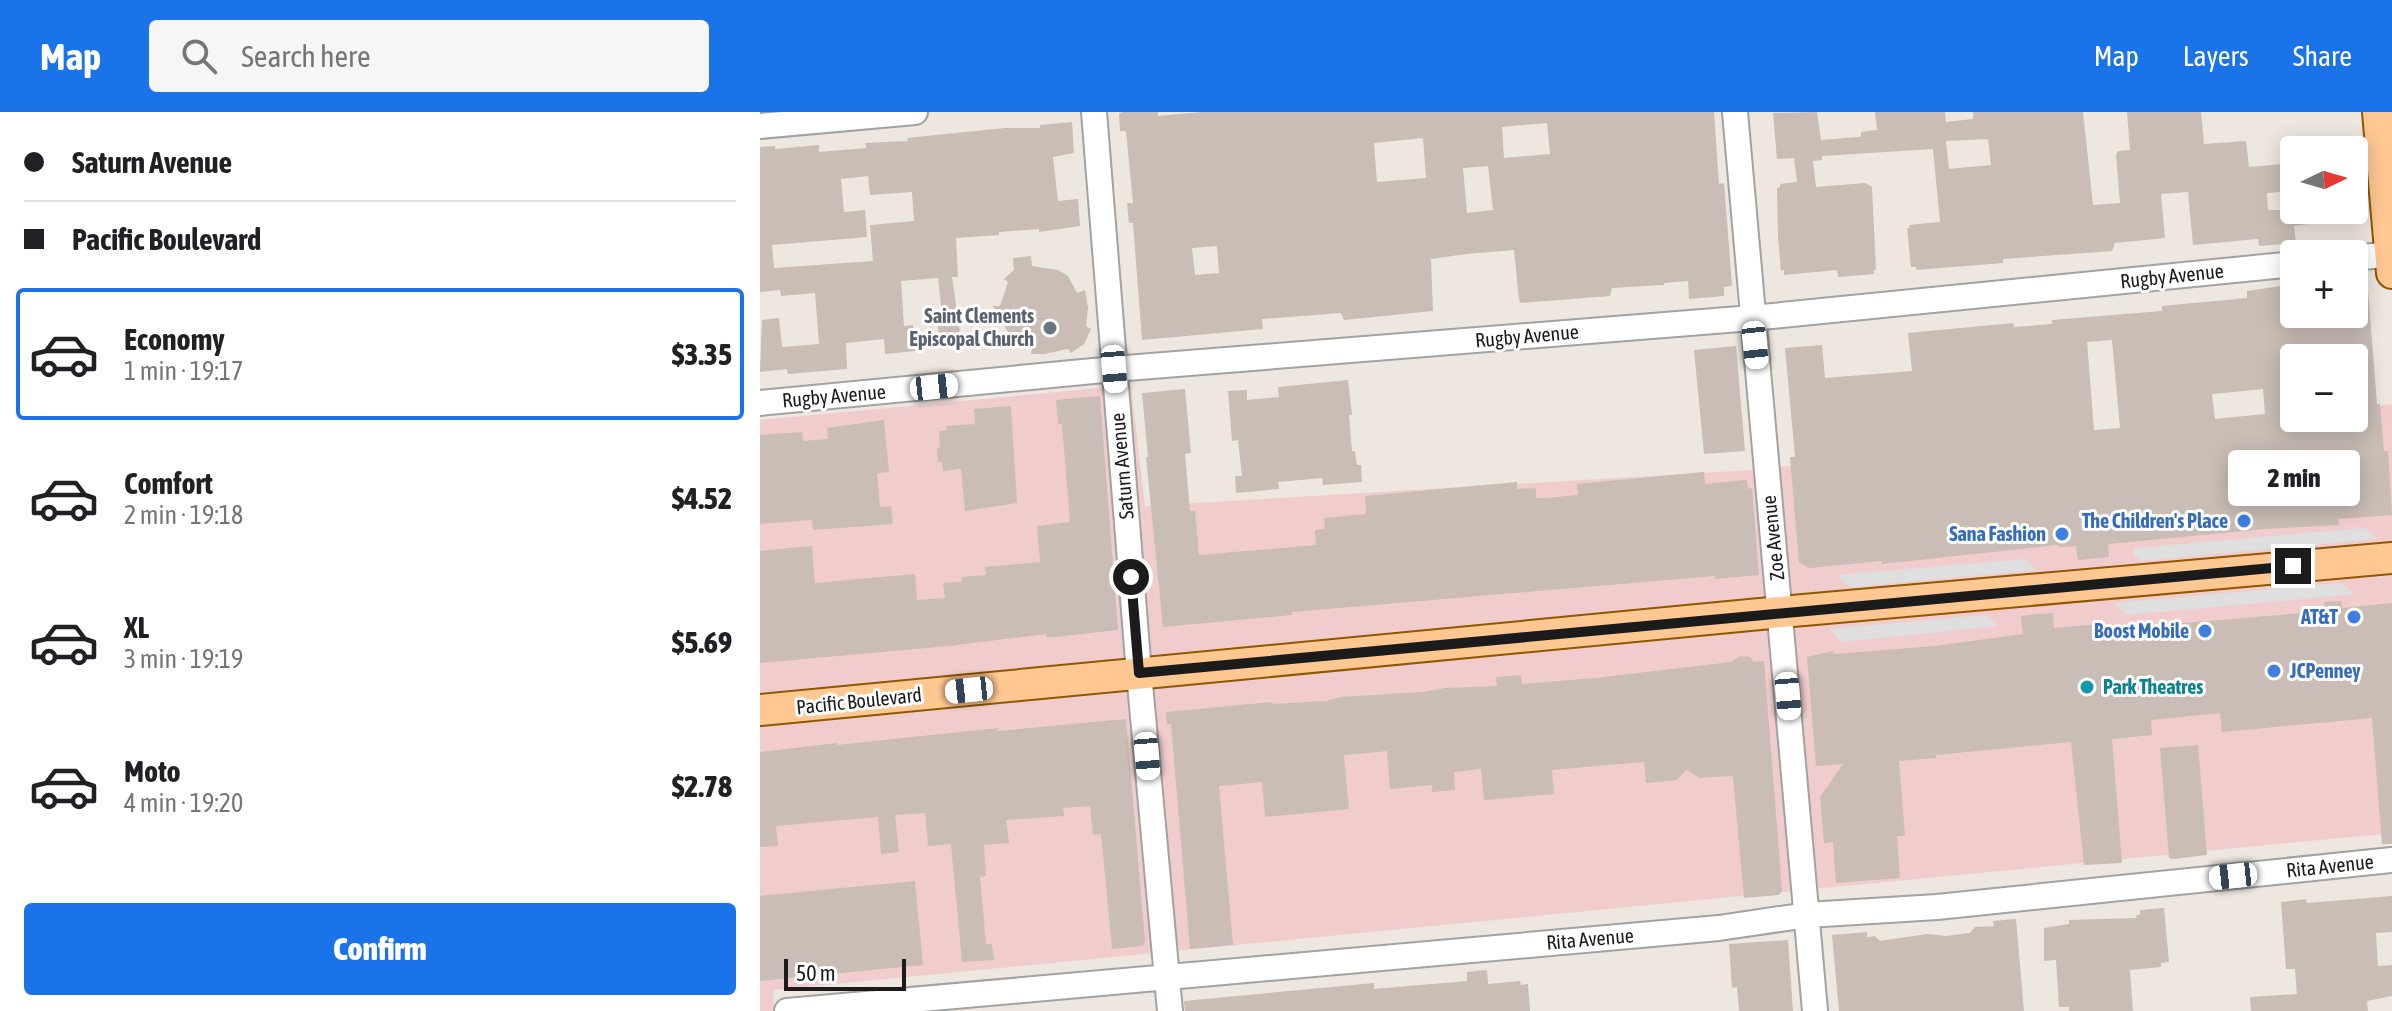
<!DOCTYPE html>
<meta charset="utf-8">
<style>
:root{--surface:#fff;--page:#f6f6f6;--text:#202124;--muted:#757577;--line:#e0e0e0;--accent:#1a73e8}
body{margin:0;font-family:"Asap Condensed",sans-serif;background:var(--page);color:var(--text);height:100vh;display:flex;flex-direction:column;font-size:30px;white-space:nowrap}
*{box-sizing:border-box;margin:0}
p{font-size:26px;color:var(--muted)}
.icon{flex:none;width:44px;height:44px;fill:none;stroke:currentColor;stroke-width:2;stroke-linecap:round;stroke-linejoin:round}
.map{position:relative;flex:1;overflow:hidden}
.drawer{display:flex;flex-direction:column;background:var(--surface);width:760px}
.drawer>*{flex:none}
.top-card{display:grid;align-content:center;height:176px;padding:0 24px;background:var(--surface)}
.needle{width:52px;rotate:85deg}
.controls{position:absolute;left:1520px;top:24px;display:grid;gap:16px}
.controls a{display:grid;place-items:center;width:88px;height:88px;border-radius:8px;background:var(--surface);box-shadow:0 4px 20px #0003;font-size:40px}
.scale{position:absolute;left:24px;bottom:20px;width:122px;box-sizing:border-box;padding-left:8px;border:4px solid #1b1b1b;border-top:0;font-size:22px;line-height:28px;white-space:nowrap;color:#1b1b1b;-webkit-text-stroke:6px #fff;paint-order:stroke}
.end{position:absolute;width:36px;height:36px;margin:-18px;border:10px solid #1b1b1b;background:#fff;box-shadow:0 0 0 4px #fff}
.from{border-radius:50%}
.bubble{position:absolute;height:56px;border-radius:8px;background:var(--surface);box-shadow:0 4px 20px #0003;font-size:26px;font-weight:800;line-height:56px;text-align:center}
.car{position:absolute;width:24px;height:48px;margin:-24px -12px;border-radius:10px;box-shadow:0 0 6px 2px #0007;background:linear-gradient(#fff 24%,#345 0 40%,#fff 0 76%,#345 0 86%,#fff 0)}
.top-card b{display:flex;align-items:center;gap:28px;height:76px;font-size:30px}
.top-card b+b{border-top:2px solid var(--line)}
.top-card i{width:20px;height:20px;background:var(--text)}
ul{padding:0;list-style:none}
li{display:flex;align-items:center;gap:24px;height:132px;margin:0 16px 12px;padding:0 8px;border:4px solid transparent;border-radius:8px}
li div{flex:1}
li b{display:block;font-size:30px}
li em{font-style:normal;font-weight:800}
li.current{border-color:var(--accent)}
li>.icon{width:72px;height:72px;stroke-width:1.5}
.button{display:flex;gap:16px;margin-top:auto;padding:16px 24px}
.button a{flex:1;height:92px;border-radius:8px;background:var(--accent);color:#fff;font-size:32px;font-weight:800;line-height:92px;text-align:center}
header{display:flex;align-items:center;gap:48px;box-sizing:border-box;height:112px;padding:0 40px;background:var(--accent);color:#fff}
header strong{font-size:38px}
nav{display:flex;gap:44px;margin-inline-start:auto;font-size:28px}
.search{width:560px;height:72px;background:var(--page);display:flex;align-items:center;gap:20px;box-sizing:border-box;padding:0 28px;border-radius:8px;color:var(--muted);font-size:30px}
main{display:flex;flex:1;min-height:0}
.map>svg:first-child{display:block}
.commercial{fill:#f1cccd}
.parking{fill:#dfdfdf}
.building{fill:#c9bdb5;fill-rule:evenodd}
.lines{fill:none;stroke-linecap:round;stroke-linejoin:round}
.minor-casing{stroke:#a2a2a2;stroke-width:28}
.major-casing{stroke:#915600;stroke-width:34}
.minor{stroke:#fff;stroke-width:24}
.major{stroke:#ffc792;stroke-width:30}
.route{stroke:#1b1b1b;stroke-width:10}
.worship-dot{fill:#6b7280;stroke:#fff;stroke-width:3}
.shop-dot{fill:#3f7fe0;stroke:#fff;stroke-width:3}
.culture-dot{fill:#0f9aa8;stroke:#fff;stroke-width:3}
.labels{text-anchor:middle;stroke-width:6;stroke-linejoin:round;paint-order:stroke}
.street-label{font-size:20px;fill:#1b1b1b;stroke:#fff}
.worship-label{font-size:20px;font-weight:bold;fill:#5b616d;stroke:#fff;text-anchor:end}
.shop-label{font-size:20px;font-weight:bold;fill:#366cbe;stroke:#fff;text-anchor:end}
.culture-label{font-size:20px;font-weight:bold;fill:#0d838f;stroke:#fff;text-anchor:start}
</style>
<header>
<strong>Map</strong>
<div class="search"><svg class="icon" aria-label="search" viewBox="0 0 24 24"><circle cx="10" cy="10" r="6"/><path d="M15 15l6 6"/></svg>Search here</div>
<nav><a>Map</a><a>Layers</a><a>Share</a></nav>
</header>
<main>
<section class="drawer">
<div class="top-card">
<b><i class="from"></i>Saturn Avenue</b>
<b><i></i>Pacific Boulevard</b>
</div>
<ul>
<li class="current"><svg class="icon" aria-label="car" viewBox="0 0 24 24"><path d="M5 17H2v-5l4-1 3-4h7l3 4 3 1v5h-3M9 17h6M6 11h13"/><circle cx="7" cy="17" r="2"/><circle cx="17" cy="17" r="2"/></svg><div><b>Economy</b><p>1 min · 19:17</p></div><em>$3.35</em></li>
<li><svg class="icon" aria-label="car" viewBox="0 0 24 24"><path d="M5 17H2v-5l4-1 3-4h7l3 4 3 1v5h-3M9 17h6M6 11h13"/><circle cx="7" cy="17" r="2"/><circle cx="17" cy="17" r="2"/></svg><div><b>Comfort</b><p>2 min · 19:18</p></div><em>$4.52</em></li>
<li><svg class="icon" aria-label="car" viewBox="0 0 24 24"><path d="M5 17H2v-5l4-1 3-4h7l3 4 3 1v5h-3M9 17h6M6 11h13"/><circle cx="7" cy="17" r="2"/><circle cx="17" cy="17" r="2"/></svg><div><b>XL</b><p>3 min · 19:19</p></div><em>$5.69</em></li>
<li><svg class="icon" aria-label="car" viewBox="0 0 24 24"><path d="M5 17H2v-5l4-1 3-4h7l3 4 3 1v5h-3M9 17h6M6 11h13"/><circle cx="7" cy="17" r="2"/><circle cx="17" cy="17" r="2"/></svg><div><b>Moto</b><p>4 min · 19:20</p></div><em>$2.78</em></li>
</ul>
<div class="button"><a>Confirm</a></div>
</section>
<div class="map">
<svg width="1632" height="899" viewBox="0 0 1632 899">
<rect width="100%" height="100%" fill="#ede7df"/>
<path class="commercial" d="M371,273l14,121 606,-36 543,-55v3h60v-10l38,-4v429l-1619,157 1,21h-14v-591z"/>
<path class="parking" d="M1605,416l12,11 -236,22 -9,-7 4,-6z
M1265,447l12,11 -187,17 -14,-12z
M1581,471l14,11 -229,21 -12,-12z
M1226,503l12,11 -157,16 -12,-13z"/>
<path class="building" d="M362,0h36v4l43,-4h513l5,72 5,-1 8,103 -8,1v9l-35,3 -1,-18 -24,2v2l-52,3 -2,8 -89,7 -2,-3 -5,-50 -48,4 -35,5 2,52 -89,9 -3,-7 -79,6 1,10 -121,11 -9,-117h-4l-2,-20h6l-7,-72h-6l-1,-17zM787,11l3,31 -46,4 -2,-31zM663,26l3,40 -49,4 -3,-39zM728,54l5,44 -26,3 -4,-45zM457,134l2,27 -24,2 -3,-27z
M1057,0l4,28 37,-3 3,-1v-4l16,-2 -2,-18h70l1,10 27,-3v-7h110l10,93 27,-2 -4,-48 2,-4 12,-1 -3,-38h74l3,32 42,-3 3,26 45,-4v28l-27,2 1,17h52l1,12 -27,4 2,17 -37,3 -1,-7 -65,6 -5,-53 -27,2 4,44 -50,5 -3,8 -109,8v4l-87,7v-3h-5l-4,-39h3l-1,-3 31,-3 -7,-73 -111,7v4l-9,1 3,26 49,-4 7,4 4,83h-2v4l-36,3 -1,-7 -53,5v-5l-3,1 -3,-34 -1,-49 3,-1v-3l17,-2 -3,-24 -17,1 -4,-46zM1228,27l3,26 -42,4 -3,-28z
M312,10l2,31 -21,4 5,44 20,-2 2,27 -41,6v-3l-40,3v3l-43,3 2,39h-6l10,70 -22,2 -3,-34 5,-1 -4,-36 -37,3 3,45 9,-1 2,26 -30,3 -1,-15 -38,4 1,26 -59,5 -1,-5 -27,3 2,-52 17,-2 3,29 37,-3 -4,-51 -34,3 -1,-6 -20,2v-145l15,-1v3l44,-4v7l47,-4 -1,-5 43,-2 -1,-3 98,-10h35v-3zM108,64l2,19 42,-3 2,29 -44,4 3,36 -99,7 -2,-23 95,-8 -2,-27 -21,2 -3,-33z
M271,144l1,10 26,4 10,6 9,17 8,-3 3,18 -2,18 5,3 -7,15 -13,9 -3,-4 -24,5h-13l1,-5 -14,-7 -10,-10 -15,-26h7l8,-24 -4,-3 10,-9 -1,-12z
M1534,172v30h60v-24h14l9,114h3l4,47h4l4,64 -54,4 1,6 -73,4 -158,15 1,13 -31,3 -2,-14 -16,1 -3,-2 -175,19v-3l-73,7 -10,-6 -9,-105h5l-10,-109 37,-3 3,33 87,-7 -4,-38 105,-10 1,4 38,-3v-4l110,-9v-5l85,-8v-7zM1352,228l8,88 -26,2 -7,-88zM1534,246h60v60h-60zM1503,277l2,25 -50,5 -3,-25z
M976,234l9,105 -41,3 -10,-104z
M588,268l4,35h-3l3,36h3l2,14h4l1,17 -39,3 -1,-7 -44,4 1,7 -43,4 -1,-17h7l-4,-36 -6,1 -4,-50 19,-1v10l32,-3 -1,-10z
M425,277l6,64 -6,1 5,57h5l4,44 117,-10 -1,-15 10,-1 -1,-11 42,-4 -1,-18 152,-14v7l19,-1v10h11l31,-3 -1,-11 127,-12 1,12 42,-4 1,9 4,-1 7,87 -44,4v-3l-423,36v3l-129,12 -17,-170h2l-6,-64z
M340,284l18,234 -63,7h-9v-3l-97,12 -189,17v-112l52,-5 3,37 100,-9 2,26 28,-2 -2,-15 19,-1 -1,-5 25,-2 -1,-8 55,-5 -3,-36 33,-4 -8,-98h-4l-2,-24z
M251,294l6,97 -52,8 -4,-42 -18,2 -1,-9h-4l-1,-14 3,-1 -1,-16 8,-1 -1,-4 29,-2 -1,-15z
M124,308l5,52 -12,1 3,34 11,-1 2,18 -80,6 -1,-10 -52,4v-89l42,-3 1,9 25,-2 -1,-11z
M1581,489l1,7 50,-5v241h-10l-10,-126 -150,14 -2,-19 -69,7 1,15 -40,4 10,124 -38,2 -13,-123 -135,13v3l-37,3 6,75h-8l3,42 -64,5 -3,-41 -9,1 -4,-46 23,-33 -27,2 -9,-109 27,-6v3l101,-8 88,-12 -2,-18 18,-2 14,-1 1,15 48,-4v6l223,-19 -1,-9z
M980,544l10,1 4,5 10,-1 18,229 -3,5 -35,3 -11,-121 -3,-1 -30,2 -14,-8 -9,10 -31,3 -2,-21 -92,8 2,24 -70,6 -3,-31 -27,3 1,18 -23,2v-7l-42,4 -3,-38 -43,4 5,54 -84,8 -3,-35 -43,4 14,159 -43,4 -19,-225 -4,1 -1,-13 106,-10v2l54,-3 14,-4 83,-5 22,-4 52,-2 -1,-9 25,-2 1,9 73,-6 136,-16z
M366,607l19,222 -2,5 -31,3 -11,-115 -8,1 -3,-29 -27,2 1,8 -58,4 3,23 -25,2 2,31 -6,1 6,67h6l2,16 -32,2 -11,-118 -23,2 -3,-33 -30,2 4,37 -18,2 -3,-37 -102,9 2,20 -18,1v-95l77,-9v2l161,-17v3z
M1438,633l9,110 -34,4 -4,-1 -9,-110z
M155,769l8,84 -163,16v-85z
M1632,784v36l-16,1 2,33 14,-1v31l-25,5 1,10h-117l-1,-14 47,-3 -2,-25h-9l-5,-67 25,-3 1,4z
M1404,796l5,54 -8,1v4l-31,3 3,41h-64v-4h-10l-3,-47 -12,1v-33l25,-4v-4l68,-2 -1,-3h4v-5z
M1256,807l8,92h-185l-7,-76 35,-3v5l8,-1 5,5 47,-7 19,2 24,-3 5,-6 19,-1 -1,-5z
M1028,828l5,71h-54l-2,-24 -5,1 -3,-44z
M727,858l1,14 32,-3 1,4 7,-1 2,27h-345l-1,-10 190,-18v6l93,-8v-9z"/>
<g class="lines">
<g class="minor-casing">
<path id="minor" d="M334,0l45,561 31,338
M975,0l80,899
M0,14l155,-14
M1594,146l38,-4
M0,291l354,-34 638,-51 542,-54
M27,899l932,-83 88,-13 130,-8 455,-47"/>
</g>
<g class="major-casing">
<path id="major" d="M1618,0l14,161
M0,598l1021,-98 611,-54"/>
</g>
<use href="#minor" class="minor"/>
<use href="#major" class="major"/>
</g>
<g class="lines">
<path class="route" d="M371,465l8,96 1154,-107"/>
</g>
<circle class="worship-dot" cx="290" cy="216" r="8"/>
<g class="shop-dot">
<circle cx="1484" cy="409" r="8"/>
<circle cx="1302" cy="422" r="8"/>
<circle cx="1594" cy="505" r="8"/>
<circle cx="1445" cy="519" r="8"/>
<circle cx="1514" cy="559" r="8"/>
</g>
<circle class="culture-dot" cx="1327" cy="575" r="8"/>
<g class="labels">
<g class="street-label">
<text transform="translate(1412 164) rotate(-6)" y="7">Rugby Avenue</text>
<text transform="translate(767 224) rotate(-5)" y="7">Rugby Avenue</text>
<text transform="translate(74 284) rotate(-5)" y="7">Rugby Avenue</text>
<text transform="translate(362 354) rotate(-95)" y="7">Saturn Avenue</text>
<text transform="translate(1013 426) rotate(-96)" y="7">Zoe Avenue</text>
<text transform="translate(99 589) rotate(-6)" y="7">Pacific Boulevard</text>
<text transform="translate(1570 754) rotate(-6)" y="7">Rita Avenue</text>
<text transform="translate(830 827) rotate(-5)" y="7">Rita Avenue</text>
</g>
<g class="worship-label">
<text x="274" y="211">Saint Clements<tspan x="274" dy="23">Episcopal Church</tspan></text>
</g>
<g class="shop-label">
<text x="1468" y="416">The Children's Place</text>
<text x="1286" y="429">Sana Fashion</text>
<text x="1578" y="512">AT&amp;T</text>
<text x="1429" y="526">Boost Mobile</text>
<text x="1530" y="566" text-anchor="start">JCPenney</text>
</g>
<g class="culture-label">
<text x="1343" y="582">Park Theatres</text>
</g>
</g>
</svg>
<div class="controls">
<a><svg class="needle" viewBox="-14 -14 28 28"><path d="M0-13l5 13h-10z" fill="#e53935"/><path d="M0 13l5-13h-10z" fill="#757577"/></svg></a>
<a>+</a>
<a>−</a>
</div>
<div class="scale">50 m</div>
<i class="end from" style="left:371px;top:465px"></i>
<i class="end" style="left:1533px;top:454px"></i>
<div class="bubble" style="left:1468px;top:338px;width:132px">2 min</div>
<i class="car" style="left:995px;top:233px;rotate:174deg"></i>
<i class="car" style="left:354px;top:257px;rotate:175deg"></i>
<i class="car" style="left:174px;top:275px;rotate:84deg"></i>
<i class="car" style="left:209px;top:578px;rotate:264deg"></i>
<i class="car" style="left:1028px;top:584px;rotate:175deg"></i>
<i class="car" style="left:387px;top:644px;rotate:175deg"></i>
<i class="car" style="left:1473px;top:764px;rotate:264deg"></i>
</div>
</main>
